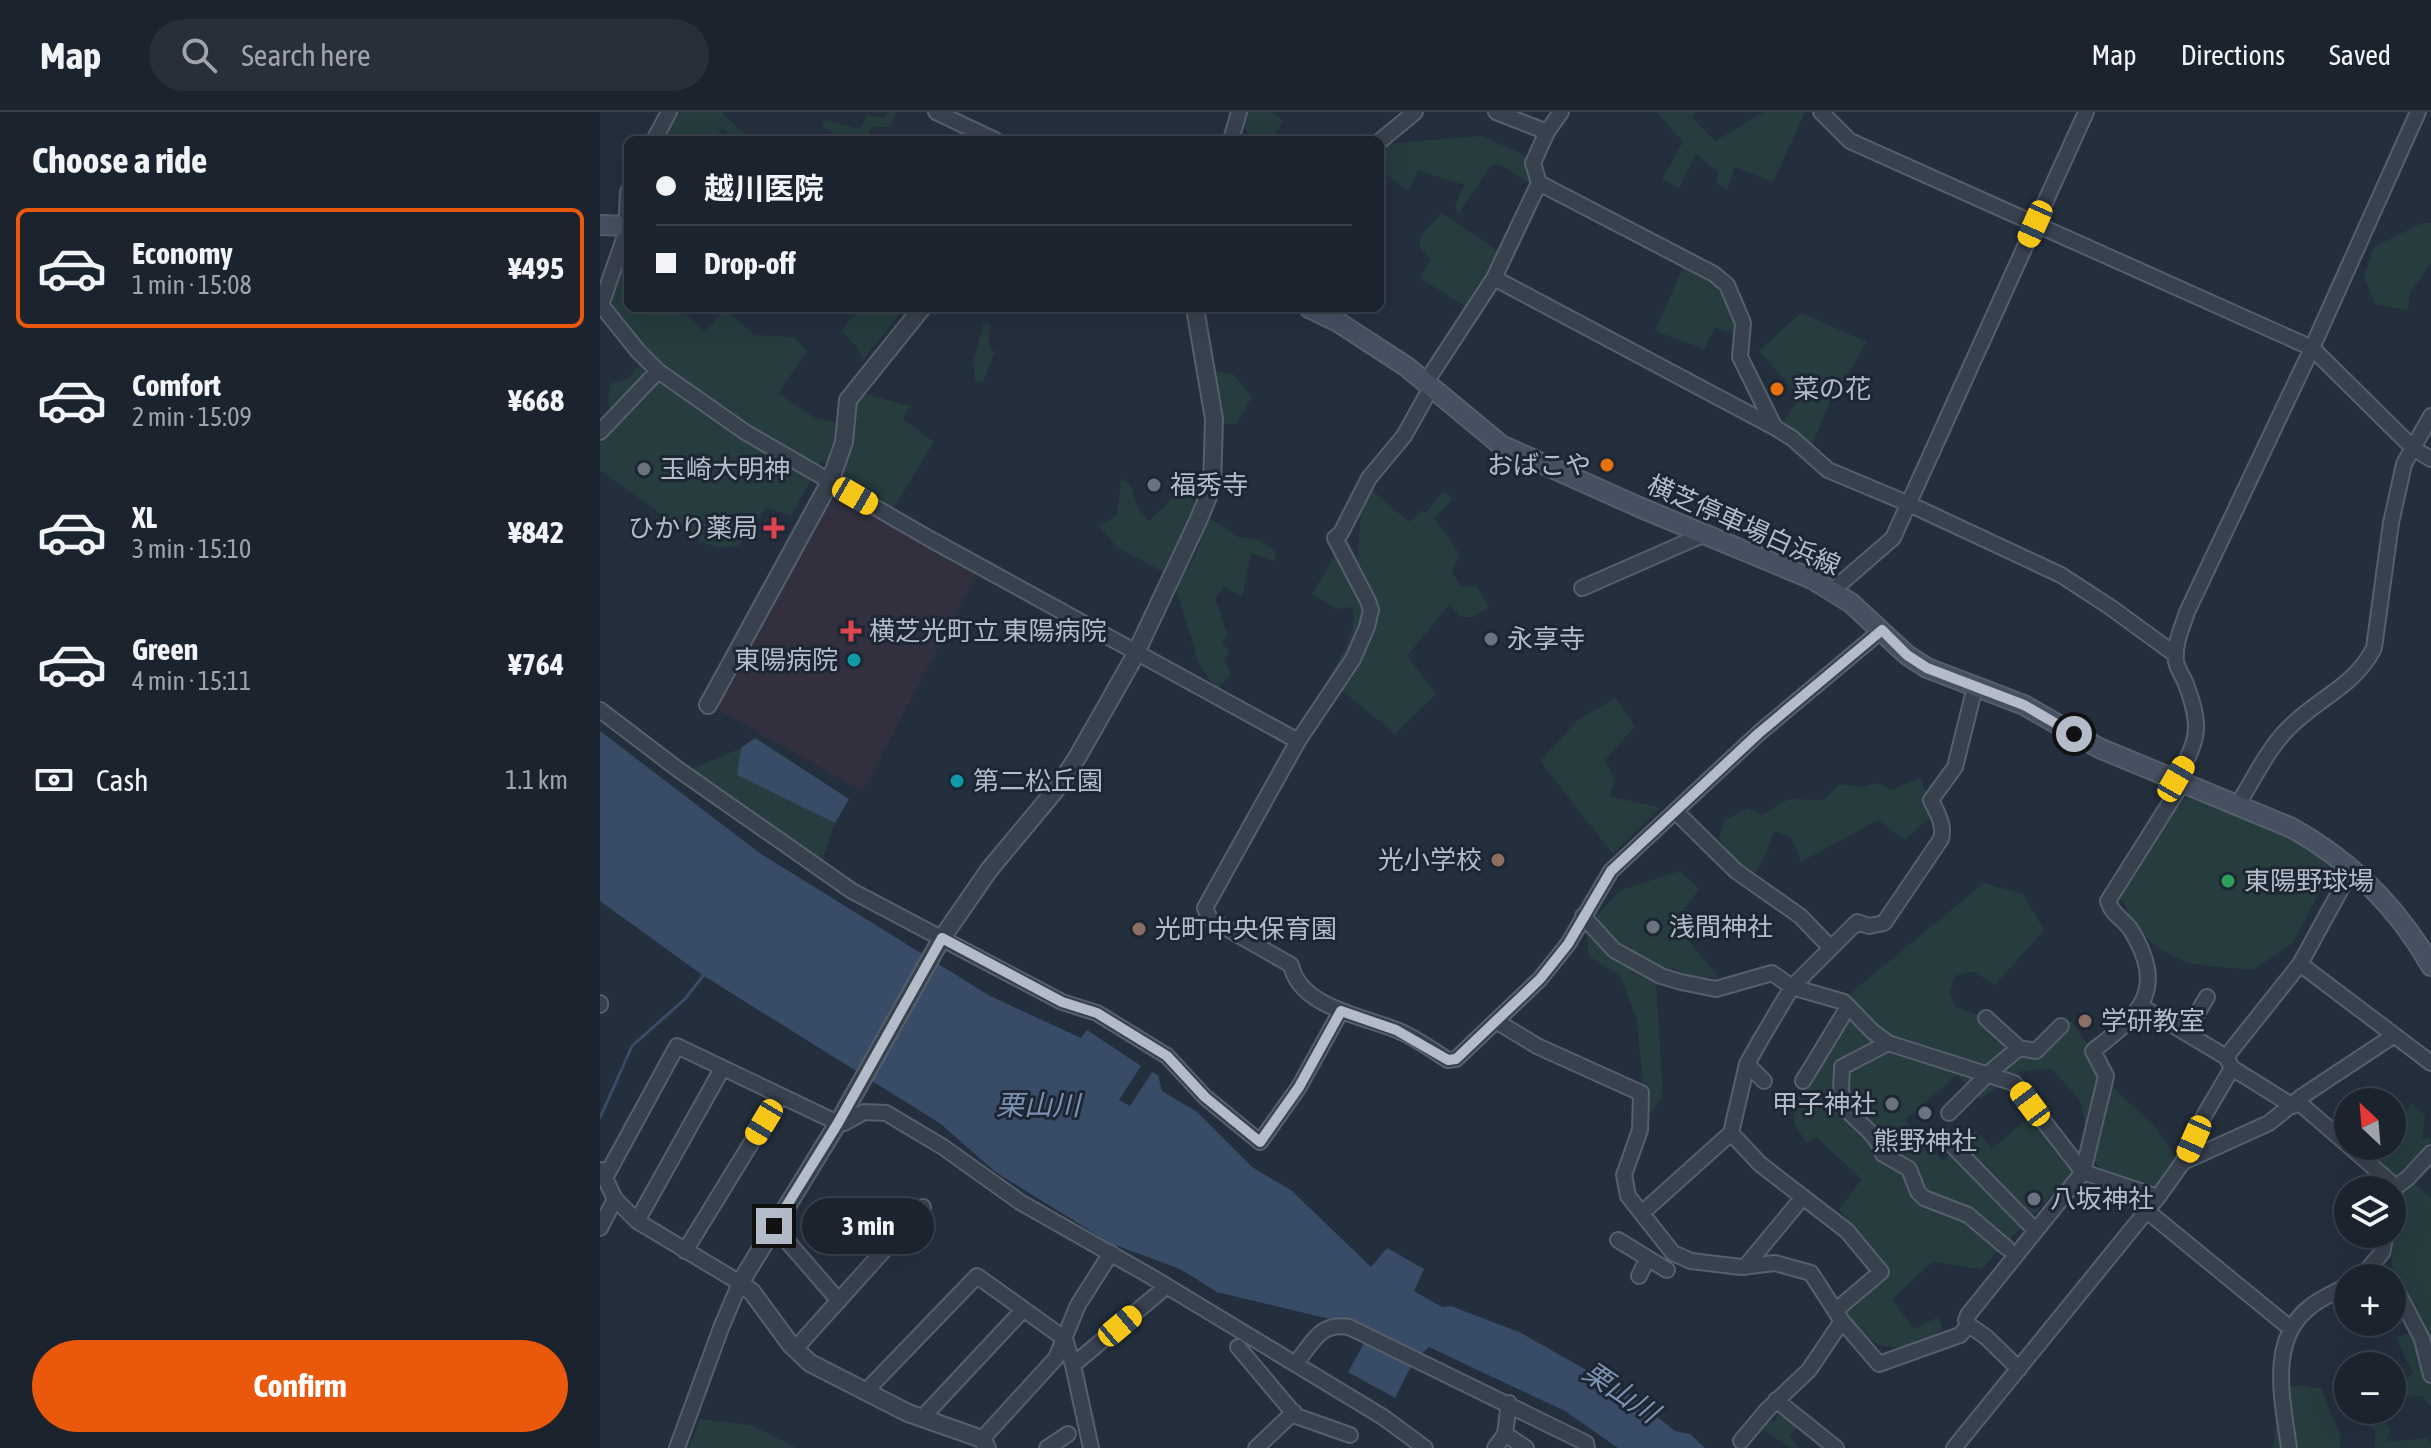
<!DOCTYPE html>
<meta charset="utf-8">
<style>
:root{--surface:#1b232e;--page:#282f3a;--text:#f1f3f6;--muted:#a0a4aa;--line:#39404a;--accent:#ea580c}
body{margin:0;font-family:"Asap Condensed","Noto Sans JP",sans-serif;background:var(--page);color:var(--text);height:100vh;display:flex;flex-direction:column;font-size:30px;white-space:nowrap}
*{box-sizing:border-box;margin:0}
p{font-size:26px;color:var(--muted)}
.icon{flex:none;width:44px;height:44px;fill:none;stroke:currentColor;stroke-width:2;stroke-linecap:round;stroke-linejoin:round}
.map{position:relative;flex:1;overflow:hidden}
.details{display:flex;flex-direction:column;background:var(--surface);width:600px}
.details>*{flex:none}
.top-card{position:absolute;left:24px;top:24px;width:760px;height:176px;border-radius:12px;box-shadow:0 8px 32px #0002,0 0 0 2px var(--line);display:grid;align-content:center;height:176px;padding:0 32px;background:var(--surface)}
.needle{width:52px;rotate:334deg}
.fabs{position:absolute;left:1734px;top:976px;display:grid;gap:16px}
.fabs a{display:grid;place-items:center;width:72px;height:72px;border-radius:50%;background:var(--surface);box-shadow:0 8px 32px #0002,0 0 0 2px var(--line);font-size:40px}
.end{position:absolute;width:36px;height:36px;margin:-18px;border:10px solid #b4bcc9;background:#111;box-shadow:0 0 0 4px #111}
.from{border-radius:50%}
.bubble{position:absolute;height:56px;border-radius:28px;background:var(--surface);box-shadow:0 8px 32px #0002,0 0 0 2px var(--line);font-size:26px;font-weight:700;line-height:56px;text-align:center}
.car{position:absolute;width:24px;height:48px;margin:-24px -12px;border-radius:10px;box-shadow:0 0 6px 2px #0007;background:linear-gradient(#f5c518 24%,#345 0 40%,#f5c518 0 76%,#345 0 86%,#f5c518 0)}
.top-card b{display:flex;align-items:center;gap:28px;height:76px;font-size:30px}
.top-card b+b{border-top:2px solid var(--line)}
.top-card i{width:20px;height:20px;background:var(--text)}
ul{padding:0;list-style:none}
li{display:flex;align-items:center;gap:24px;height:120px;margin:0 16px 12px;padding:0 16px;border:4px solid transparent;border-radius:12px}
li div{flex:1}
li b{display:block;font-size:30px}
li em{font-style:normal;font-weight:700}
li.current{border-color:var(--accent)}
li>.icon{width:72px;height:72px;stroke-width:1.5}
h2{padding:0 32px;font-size:36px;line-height:96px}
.pay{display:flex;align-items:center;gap:20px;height:88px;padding:0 32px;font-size:30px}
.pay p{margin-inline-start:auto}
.action{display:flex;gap:16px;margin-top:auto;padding:16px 32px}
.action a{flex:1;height:92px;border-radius:48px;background:var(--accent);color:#fff;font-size:32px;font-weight:700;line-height:92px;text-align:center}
header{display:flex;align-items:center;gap:48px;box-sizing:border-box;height:112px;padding:0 40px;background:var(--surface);border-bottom:2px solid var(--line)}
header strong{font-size:38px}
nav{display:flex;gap:44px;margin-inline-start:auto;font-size:28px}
.search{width:560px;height:72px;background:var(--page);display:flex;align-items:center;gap:20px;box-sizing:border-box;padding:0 28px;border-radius:44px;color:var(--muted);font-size:30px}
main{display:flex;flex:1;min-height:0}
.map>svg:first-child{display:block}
.medical{fill:#32303f}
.green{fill:#263c3f}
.water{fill:#394c67}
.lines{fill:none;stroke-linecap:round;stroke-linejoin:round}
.stream{stroke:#394c67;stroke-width:3}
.minor-casing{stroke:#565f6c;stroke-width:18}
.tertiary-casing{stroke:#565f6c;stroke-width:20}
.secondary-casing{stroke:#565f6c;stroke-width:22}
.minor{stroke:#38414e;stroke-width:14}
.tertiary{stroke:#38414e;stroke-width:16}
.secondary{stroke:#465061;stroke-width:18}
.route{stroke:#b4bcc9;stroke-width:10}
.food-dot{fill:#e8710a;stroke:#1d2633;stroke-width:3}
.worship-dot{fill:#6b7280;stroke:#1d2633;stroke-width:3}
.health-dot{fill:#e0444e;stroke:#1d2633;stroke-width:3}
.culture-dot{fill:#0f9aa8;stroke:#1d2633;stroke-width:3}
.education-dot{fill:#8d6e63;stroke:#1d2633;stroke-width:3}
.leisure-dot{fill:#2e9e5b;stroke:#1d2633;stroke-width:3}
.labels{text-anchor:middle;stroke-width:6;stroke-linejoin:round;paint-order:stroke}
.poi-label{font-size:26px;fill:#b4bcc9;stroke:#1d2633;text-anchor:start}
.street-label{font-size:26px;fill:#b4bcc9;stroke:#1d2633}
.water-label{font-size:28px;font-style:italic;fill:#7c92b1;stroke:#1d2633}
</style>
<header>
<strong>Map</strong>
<div class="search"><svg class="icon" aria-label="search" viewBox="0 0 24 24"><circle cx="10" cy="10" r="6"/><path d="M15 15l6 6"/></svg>Search here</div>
<nav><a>Map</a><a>Directions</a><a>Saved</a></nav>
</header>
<main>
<section class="details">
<h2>Choose a ride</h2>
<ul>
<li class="current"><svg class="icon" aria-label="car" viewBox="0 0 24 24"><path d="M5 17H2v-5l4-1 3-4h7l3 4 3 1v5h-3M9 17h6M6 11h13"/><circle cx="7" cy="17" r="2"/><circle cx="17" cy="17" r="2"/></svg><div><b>Economy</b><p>1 min · 15:08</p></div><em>¥495</em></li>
<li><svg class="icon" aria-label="car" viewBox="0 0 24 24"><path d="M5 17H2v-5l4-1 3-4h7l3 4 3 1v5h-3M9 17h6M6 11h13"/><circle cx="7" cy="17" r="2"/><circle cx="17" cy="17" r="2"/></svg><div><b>Comfort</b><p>2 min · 15:09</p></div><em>¥668</em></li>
<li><svg class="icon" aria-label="car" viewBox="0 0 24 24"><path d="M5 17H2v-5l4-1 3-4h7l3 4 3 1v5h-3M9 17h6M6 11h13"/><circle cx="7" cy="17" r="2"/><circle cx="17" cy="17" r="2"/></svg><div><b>XL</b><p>3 min · 15:10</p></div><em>¥842</em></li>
<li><svg class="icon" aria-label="car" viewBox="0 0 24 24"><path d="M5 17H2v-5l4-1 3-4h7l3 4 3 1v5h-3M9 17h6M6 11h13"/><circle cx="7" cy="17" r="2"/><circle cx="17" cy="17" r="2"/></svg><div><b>Green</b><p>4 min · 15:11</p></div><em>¥764</em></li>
</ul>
<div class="pay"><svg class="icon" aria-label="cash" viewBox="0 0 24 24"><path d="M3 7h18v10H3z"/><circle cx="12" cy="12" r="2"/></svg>Cash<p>1.1 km</p></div>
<div class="action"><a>Confirm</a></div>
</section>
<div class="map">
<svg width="1831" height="1336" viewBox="0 0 1831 1336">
<rect width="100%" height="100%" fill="#242f3e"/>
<path class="medical" d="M238,382l141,75 -116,222 -150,-84 89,-160 30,-49z"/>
<path class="green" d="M77,0h44l30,28h-17l-12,-12 -9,12h-16l-4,-7c-12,8 -15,8 -26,-1z
M289,0h8l-7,15h-17l-5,5 11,8h-41l1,-3 -17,-11 3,-6 35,9 8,-14 17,3z
M643,0h29l11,8 -11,20h-19l-13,-20z
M1057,0h39l-5,5 24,24 49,-29h41l-32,70 -38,-15 -8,23 -11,-8 3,-9 -23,-19 -17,34 -17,-9 21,-37z
M882,24l47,21 4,28 -34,-21 -8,2 -32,47 -4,-7 9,-21 -46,-15 -9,21 -29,-21v-21l5,-5z
M842,101l59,40 -33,55 -48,-30 11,-18 -12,-14 4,-13z
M1822,111h9v39l-21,31 -2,18 -33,-7 -11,-29 10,-28z
M28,150v46h52l25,25 19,-24 31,26 39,2 13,14 -29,42 37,25 35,7 2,-17 10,-15 48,13 -7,13 31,23 -40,66 -51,-27 -21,-21 -31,56 -25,-9 -26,38 -21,3 -21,-8 -98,-70v-28l60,-65 1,-14 -56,-61 12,-31z
M1083,155l37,19 15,28 5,21 -25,-7 -11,21 -49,-18z
M268,196h37l-42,51 -4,-9 -17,-19 9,-14z
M1201,201l66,29 -38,62 -18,44 -29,-26 19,-24 -42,-47z
M384,210l7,2 -3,15 6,14 -11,30 -8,-3 -2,-19z
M43,253v14l-33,30 -2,-9 2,-16 20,-6 5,-9z
M615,259l18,3 19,23 -15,26 -15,1z
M521,367l10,6 6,22 12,14 20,-19 6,-14 16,6 3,11 -29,68 -48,-26 -18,-21 18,-11z
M772,378l37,32 12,-12 4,3 19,-22 9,8 -19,19 26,36 -8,18 9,15 15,-1 14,21 -18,10h-11l-12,-12 -42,51 29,38 -41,40 -67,-55c12,-22 31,-48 24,-72l-15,2 -25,-15 34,-57 12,22 3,-52z
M608,405l30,20 21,3 17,12 -1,9 -24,-8 -9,44 -18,-10 -9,12 13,36 -6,7 7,9 -4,10 6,13 -14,17 -18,-27 -23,-76 20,-34z
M1016,586l19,28 -30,34 10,20 -5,16 50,12 -47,46 -73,-93 39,-42z
M141,636l-3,27 97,48 -13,37 -132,-90z
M1321,665l11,38 -27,25 -27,-20 -77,42 -10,-25 -17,-6 -7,21 -11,21 -17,-8 -20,-26 6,-19 23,-12 13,7 28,-16 35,1 15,-16 23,3 15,-4 14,7z
M1590,684l76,28 68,40 -41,79 -40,27 -63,-6 -29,-14 -24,-20 -16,-32 56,-96z
M1080,759l19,18 -25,34 46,56 -28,-3 -20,-8 -16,14 7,112 -12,19 -14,-22 6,-10 -7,-65 -16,-40 -31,-20 -3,-29 33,-36z
M1384,771l39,11 21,36 -49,55 -23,-14 -17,5 -5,16 5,15 24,8 31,38 62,-32 47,73 35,31 24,36 -19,24h-26l-31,-15 -11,-14 -11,-56 -28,-31 -31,2 -41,28 -23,-24 -52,45 38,41 33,-30 16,18 38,-33 44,57 -93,96 -49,-7 -40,37 22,30 24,-12 5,13c-19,12 -49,25 -71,11 -14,-10 -27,-29 -39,-41l46,-39 -40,-52 23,-30 -46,-42 -10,6 -12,-21 -1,-13 59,-117z
M1811,990l14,13 -3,24 9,-1 -6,31 -12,14 18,15v209l-9,-11 -13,1 -8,-15 12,-9 -18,-36 20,-4 -20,-56 -9,-43h6v-44h-14l-7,-44h21v-16l8,-2z
M1695,1273l26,3 20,48 -1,12h-66l4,-52z
M1191,1297l10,13 -11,14 9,12c-17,0 -23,-14 -38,-18l-10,8 17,-20 7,3 2,-6z
M1756,1298h26l8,21 -5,11 41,-4 5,5v5h-56v-17z
M100,1307l51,6 46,23h-108z"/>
<path class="water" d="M0,619l161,123 229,142 91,42 6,-8 54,36 -22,34 11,6 22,-34 6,3 4,16 35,21 55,55 40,24 79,76 16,-19 37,21 -10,22 28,16 9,-1 68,26 110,62 46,37 15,3 15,14h-87l-53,-37 -136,-64 -16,15 -18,36 -47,-26 24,-43 -155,-37 -37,-23 -70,-26 -116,-72 -53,-47 -240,-150 -101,-73z
M155,626l94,61 -14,24 -98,-48 4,-27z"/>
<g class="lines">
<path class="stream" d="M0,1006l32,-72 53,-47 21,-27"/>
<g class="minor-casing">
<path id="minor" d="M336,0l59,28
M896,0l51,20
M1221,0l29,29 462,207 102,101 17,10
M54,28l15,-28
M631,28l8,-28
M780,29l35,-29
M939,71l175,91 13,11 16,38 -3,34 34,69
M28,80l-2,41 -25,72 37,46 20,20 87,61 185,107 368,202
M894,166l280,149 18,11 36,32 81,34 152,71 49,32 66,48
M826,270l68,-104 45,-95 -6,-20 14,-31 14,-20
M832,274l-28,50 -35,42 -28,55 -6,5 33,63 3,9 -4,17 -14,32 -55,82 -93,167 5,11 81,46c9,43 73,51 108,66 17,7 33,19 49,29l8,-1 84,-80 28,-35 43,-73 148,-138 123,-103
M0,320l58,-61
M982,476l123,-54
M1233,478l60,-52 193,-426
M0,598l79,60 173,121 210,111 35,11 70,43 38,41 55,45 39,-55 42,-76
M1576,667c23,-40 26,-51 10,-95 -3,-8 -9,-15 -10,-23 -2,-17 6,-33 11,-49l125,-264 106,-236
M1638,692c17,-27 32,-60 56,-81 30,-28 61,-38 80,-75l17,-125 13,-59 27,-48
M1075,699l61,60 64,45 30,31
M983,804l31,34 47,26 20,6 35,7 56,-16 20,14 52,15 28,29 16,12 126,40 69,89 23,-96 -13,-25
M1700,852l131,99
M0,891v2
M1541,894l85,51
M1386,906l33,30 17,3 25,-25
M896,909l41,25 104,47 -1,37 -16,45 4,21 45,57 18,8 50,6 34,-4 36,10 31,48 37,43 81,-29 9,-10 17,12 33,32
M1586,920l21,-35
M1288,931l-46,24c0,10 -2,22 0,32 3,18 33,28 41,55l26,15 9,23 6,6 44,17 39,33
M1494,938c47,-36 73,-61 37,-120 -7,-11 -19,-15 -23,-29l75,-119
M1147,952l17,17
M1203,969l45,-74
M1697,989l51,44
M1693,994l-61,-38 -6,-11 74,-93 52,-95
M1349,1001l40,-40 30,-25
M1131,1021l29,31 87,67 34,41 -46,39
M1345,1026l90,92
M1749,1034l47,41 -4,17
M1583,1050l86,-39 32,-26 92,-61
M1,1058l14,29 22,22 103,62 -19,45 -44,120
M5,1066l72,-132 161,77h6l20,-11 22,1 57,34 77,55 130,74 233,141 42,31
M1796,1075l12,-9 23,-25
M1547,1099l143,117
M1043,1100l88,-79 16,-69 14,-25 31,-52 65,-65 12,4 15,-3 57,-84c4,-14 -4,-26 -10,-39l24,-33 20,-80
M37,1109l85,-152
M174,1114l65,75
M0,1116l15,-29
M1018,1128l49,30
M85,1139l95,-155
M1145,1155l58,-70
M1039,1164l9,-18
M1760,1166l22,-25 4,-19
M1799,1183l23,44 9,36
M1369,1213l-3,-5 2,-5 115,-143 75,25
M638,1235l58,69 54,19
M195,1237l128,-142
M695,1252c18,-21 24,-42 54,-37l237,116 1,5
M473,1253l94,-79
M266,1279l111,-115 88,63 8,26 18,83
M1176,1288l60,48
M322,1306l101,-108
M905,1322l21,14
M382,1327l74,-81 22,-53 33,-52
M1141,1329l26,-31 42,-40 33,-49
M447,1336l21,-14
M656,1336l38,-36
M895,1336l10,-14 4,-31
M1354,1336l204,-251 25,-35 21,-46 28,-48
M1689,1336c-6,-46 -22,-108 21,-141 11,-9 26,-15 38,-22"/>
</g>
<g class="tertiary-casing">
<path id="tertiary" d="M108,593l122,-223 14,-40 4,-42 74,-92
M387,1336l-5,-9 -74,-26 -98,-50 -19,-18 -39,-53 -12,-9 98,-160 104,-185 47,-68 69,-83 20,-31 54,-95 66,-140 14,-34 2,-68 -19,-111"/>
</g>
<g class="secondary-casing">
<path id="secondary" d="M0,113l28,1
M709,196l29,14 69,45 94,78 138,62 173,72 39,24 56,52 20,13 97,37 75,43 193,80c59,33 105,78 139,138"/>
</g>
<use href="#minor" class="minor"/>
<use href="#tertiary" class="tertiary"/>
<use href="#secondary" class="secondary"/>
</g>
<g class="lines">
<path class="route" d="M174,1114l64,-103 104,-185 120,64 35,11 70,43 38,41 55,45 39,-55 42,-76 55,19 52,30 8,-1 84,-80 28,-35 43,-73 148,-138 123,-103 25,25 20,13 97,37 50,29"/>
</g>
<g class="food-dot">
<circle cx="1177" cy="277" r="8"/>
<circle cx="1007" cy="353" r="8"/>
</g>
<g class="worship-dot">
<circle cx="44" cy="357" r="8"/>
<circle cx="554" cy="373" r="8"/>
<circle cx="891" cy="527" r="8"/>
<circle cx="1053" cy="815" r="8"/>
<circle cx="1292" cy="992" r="8"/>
<circle cx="1325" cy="1001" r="8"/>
<circle cx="1434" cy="1087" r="8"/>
</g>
<g class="health-dot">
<path d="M170 404h8v8h8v8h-8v8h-8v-8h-8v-8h8z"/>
<path d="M247 507h8v8h8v8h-8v8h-8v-8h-8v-8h8z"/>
</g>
<g class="culture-dot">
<circle cx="254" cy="548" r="8"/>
<circle cx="357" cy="669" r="8"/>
</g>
<g class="education-dot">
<circle cx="898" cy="748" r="8"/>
<circle cx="539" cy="817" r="8"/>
<circle cx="1485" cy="909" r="8"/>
</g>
<circle class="leisure-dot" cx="1628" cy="769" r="8"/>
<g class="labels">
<g class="poi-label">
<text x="1193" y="286">菜の花</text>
<text x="991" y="362" text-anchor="end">おばこや</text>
<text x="60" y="366">玉崎大明神</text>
<text x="570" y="382">福秀寺</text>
<text x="158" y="425" text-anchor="end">ひかり薬局</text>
<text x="269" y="528">横芝光町立 東陽病院</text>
<text x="907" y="536">永享寺</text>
<text x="238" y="557" text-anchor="end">東陽病院</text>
<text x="373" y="678">第二松丘園</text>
<text x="882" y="757" text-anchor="end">光小学校</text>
<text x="1644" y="778">東陽野球場</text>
<text x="1069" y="824">浅間神社</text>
<text x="555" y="826">光町中央保育園</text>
<text x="1501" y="918">学研教室</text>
<text x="1276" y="1001" text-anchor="end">甲子神社</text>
<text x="1325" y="1038" text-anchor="middle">熊野神社</text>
<text x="1450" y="1096">八坂神社</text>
</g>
<g class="street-label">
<text transform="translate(1144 413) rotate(24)" y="9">横芝停車場白浜線</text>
</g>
<g class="water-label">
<text x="438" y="1003">栗山川</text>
<text transform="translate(1021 1280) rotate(34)" y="10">栗山川</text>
</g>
</g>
</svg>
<div class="fabs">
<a><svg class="needle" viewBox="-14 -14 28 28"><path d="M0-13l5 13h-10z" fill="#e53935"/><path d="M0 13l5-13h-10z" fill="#a0a4aa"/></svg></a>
<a><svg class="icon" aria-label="layers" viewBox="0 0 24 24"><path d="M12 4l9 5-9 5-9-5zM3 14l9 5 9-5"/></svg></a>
<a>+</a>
<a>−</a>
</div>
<i class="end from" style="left:1474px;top:622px"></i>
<i class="end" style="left:174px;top:1114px"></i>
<div class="bubble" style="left:202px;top:1086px;width:132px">3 min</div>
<i class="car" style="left:1435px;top:112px;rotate:204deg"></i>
<i class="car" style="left:255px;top:384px;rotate:120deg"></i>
<i class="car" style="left:1576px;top:667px;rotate:30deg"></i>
<i class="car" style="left:1430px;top:992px;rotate:323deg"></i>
<i class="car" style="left:164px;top:1010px;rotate:211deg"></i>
<i class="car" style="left:1594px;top:1027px;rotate:204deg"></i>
<i class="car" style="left:520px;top:1214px;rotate:50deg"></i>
<div class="top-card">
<b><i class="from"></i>越川医院</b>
<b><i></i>Drop-off</b>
</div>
</div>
</main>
